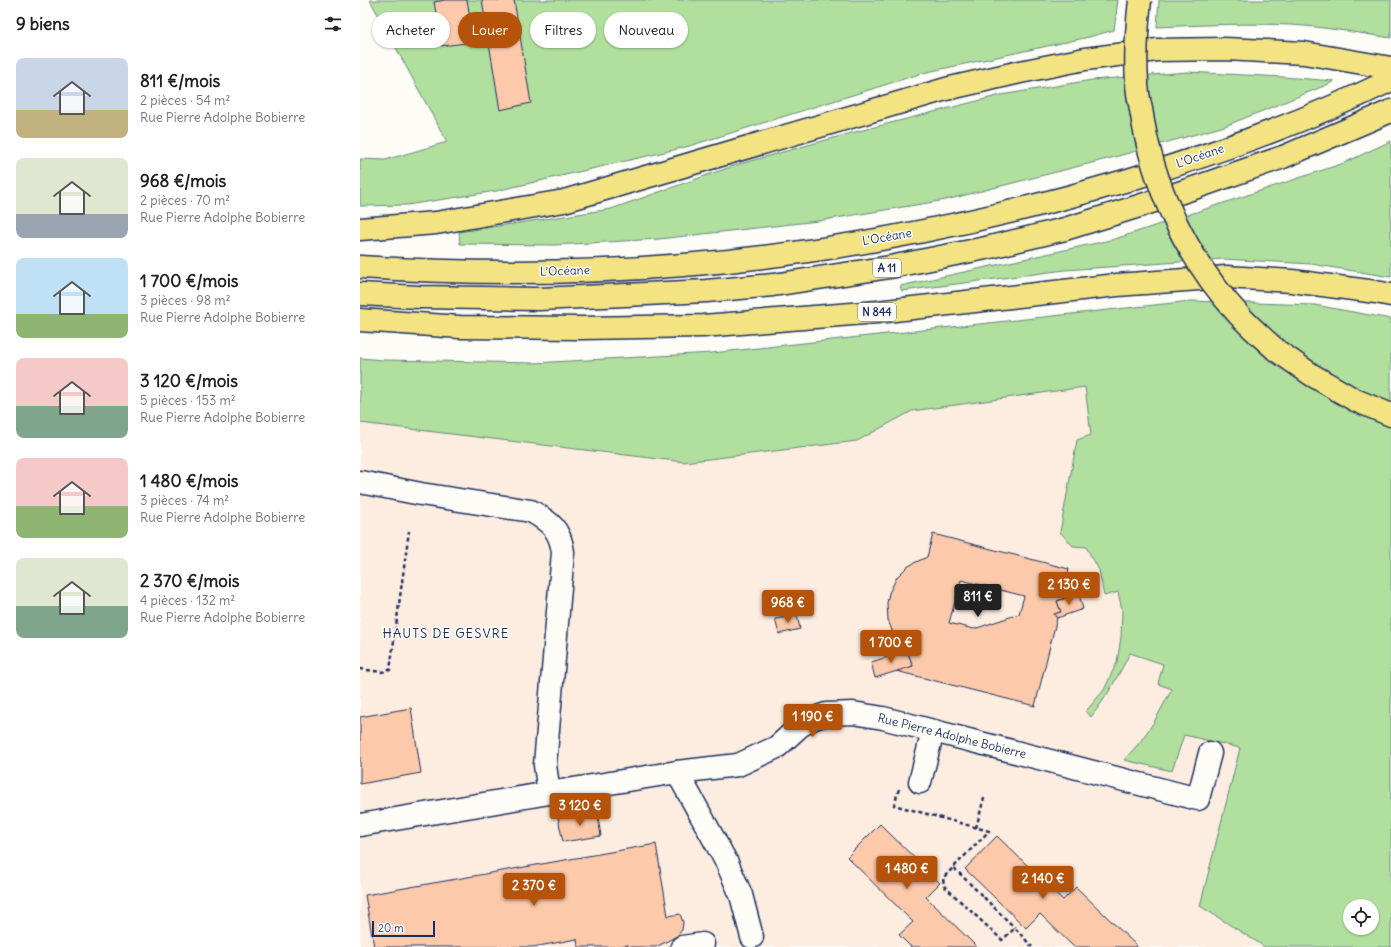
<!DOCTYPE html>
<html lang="fr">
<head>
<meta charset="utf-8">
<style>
	:root { --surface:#fff; --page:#f2f2f2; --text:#202124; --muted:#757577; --accent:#b45309 }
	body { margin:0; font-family:Delius,sans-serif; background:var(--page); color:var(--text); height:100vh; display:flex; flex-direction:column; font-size:15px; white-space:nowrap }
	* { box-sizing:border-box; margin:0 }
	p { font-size:13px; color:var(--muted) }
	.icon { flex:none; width:22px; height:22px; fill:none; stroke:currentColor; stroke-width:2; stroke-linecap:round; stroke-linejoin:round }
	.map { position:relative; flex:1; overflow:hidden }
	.side { display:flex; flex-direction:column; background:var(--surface); width:360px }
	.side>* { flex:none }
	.banner { position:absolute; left:12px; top:12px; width:380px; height:36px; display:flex; gap:8px }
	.controls { position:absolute; left:983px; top:899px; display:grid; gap:8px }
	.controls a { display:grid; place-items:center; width:36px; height:36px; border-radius:50%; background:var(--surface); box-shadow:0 1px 3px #0004; font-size:20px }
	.scale { position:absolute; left:12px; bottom:10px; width:63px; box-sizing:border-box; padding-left:4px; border:2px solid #1b2f5e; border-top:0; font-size:11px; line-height:14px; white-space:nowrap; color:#1b2f5e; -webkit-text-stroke:3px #fdfcf7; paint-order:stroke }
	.price { position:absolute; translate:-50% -34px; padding:0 9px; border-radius:4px; background:var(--accent); color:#fff; font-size:13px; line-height:26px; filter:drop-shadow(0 1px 2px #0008) }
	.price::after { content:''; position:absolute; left:50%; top:24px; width:12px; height:9px; margin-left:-6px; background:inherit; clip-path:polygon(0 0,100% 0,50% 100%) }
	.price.selected { background:#222; color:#fff }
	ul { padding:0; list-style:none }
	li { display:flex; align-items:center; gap:12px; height:100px; padding:0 16px }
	li span { display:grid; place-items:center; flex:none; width:112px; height:80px; border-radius:8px; color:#555 }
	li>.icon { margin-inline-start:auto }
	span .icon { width:48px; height:48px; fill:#fffc; stroke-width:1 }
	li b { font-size:17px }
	h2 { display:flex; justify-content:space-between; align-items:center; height:48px; padding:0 16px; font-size:17px }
	.pill { padding:0 14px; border-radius:18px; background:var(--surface); box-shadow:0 1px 3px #0004; font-size:14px; line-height:36px }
	.pill.selected { background:var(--accent); color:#fff }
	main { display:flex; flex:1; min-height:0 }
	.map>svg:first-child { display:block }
</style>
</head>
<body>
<main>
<section class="side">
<h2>9 biens<svg class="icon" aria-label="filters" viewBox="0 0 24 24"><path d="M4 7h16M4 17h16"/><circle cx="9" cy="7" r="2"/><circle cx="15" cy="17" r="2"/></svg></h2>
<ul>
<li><span style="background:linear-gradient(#c9d6e8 65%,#c2b280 0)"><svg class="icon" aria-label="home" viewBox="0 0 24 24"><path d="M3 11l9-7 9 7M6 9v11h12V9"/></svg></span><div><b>811 €/mois</b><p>2 pièces · 54 m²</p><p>Rue Pierre Adolphe Bobierre</p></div></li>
<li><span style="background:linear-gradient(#dfe7d0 70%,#9aa5b1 0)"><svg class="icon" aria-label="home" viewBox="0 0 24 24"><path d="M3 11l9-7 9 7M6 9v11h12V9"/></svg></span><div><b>968 €/mois</b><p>2 pièces · 70 m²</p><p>Rue Pierre Adolphe Bobierre</p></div></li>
<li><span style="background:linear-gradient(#bfe0f5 70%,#8fb573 0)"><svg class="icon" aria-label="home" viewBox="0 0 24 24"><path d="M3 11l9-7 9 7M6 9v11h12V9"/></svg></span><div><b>1 700 €/mois</b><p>3 pièces · 98 m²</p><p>Rue Pierre Adolphe Bobierre</p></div></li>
<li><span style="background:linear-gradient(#f6c9c9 60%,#7fa58c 0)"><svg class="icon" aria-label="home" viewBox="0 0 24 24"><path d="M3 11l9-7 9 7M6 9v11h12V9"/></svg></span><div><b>3 120 €/mois</b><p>5 pièces · 153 m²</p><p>Rue Pierre Adolphe Bobierre</p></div></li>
<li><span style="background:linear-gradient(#f6c9c9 60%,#8fb573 0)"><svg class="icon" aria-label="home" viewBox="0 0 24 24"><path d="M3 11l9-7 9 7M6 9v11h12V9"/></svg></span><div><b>1 480 €/mois</b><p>3 pièces · 74 m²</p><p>Rue Pierre Adolphe Bobierre</p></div></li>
<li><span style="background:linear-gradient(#dfe7d0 60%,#7fa58c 0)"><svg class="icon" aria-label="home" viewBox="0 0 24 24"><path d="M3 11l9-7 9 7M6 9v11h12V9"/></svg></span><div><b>2 370 €/mois</b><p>4 pièces · 132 m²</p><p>Rue Pierre Adolphe Bobierre</p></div></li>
</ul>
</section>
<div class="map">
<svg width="1031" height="947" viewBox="0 0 1031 947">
	<rect width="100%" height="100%" fill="#fdfcf7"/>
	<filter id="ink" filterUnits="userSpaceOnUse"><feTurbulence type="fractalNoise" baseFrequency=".025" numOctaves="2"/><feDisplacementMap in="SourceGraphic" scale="8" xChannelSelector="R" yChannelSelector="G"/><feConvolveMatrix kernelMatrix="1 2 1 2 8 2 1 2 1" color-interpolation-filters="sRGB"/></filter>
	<g filter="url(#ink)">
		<polygon fill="#fdede0" points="725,387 731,435 897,714 840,906 905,947 0,947 0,423 324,462 497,441 552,411"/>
		<g fill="#b0df9e" stroke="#66877e" fill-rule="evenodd">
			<polygon points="10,0 758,0 754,30 729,37 563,73 326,147 136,191 47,205 0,206 0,159 25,160 87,142"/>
			<path d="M799,0H1031V38C998,33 965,27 931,25C886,23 842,25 797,27Z"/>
			<polygon points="827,72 923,77 974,81 969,84 865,126 751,158 586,200 458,221 299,239 195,245 100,244 99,232 251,209 376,165 495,132 641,95 732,80"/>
			<polygon points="1031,141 1031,277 951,264 863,259 705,270 542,291 540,286 755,239 984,163"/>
			<path d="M831,301L955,305L1031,319V947H905L840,906L880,748L824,735L812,771L764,760L780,742L794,722L812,689L798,684L803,664L770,653C758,676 747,697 731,717L726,711L744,690L757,662L761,637L762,610L758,592L744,596L739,570L726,547L713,546L700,532L717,440L731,435L725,387L552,411L497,441L324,462L0,423V358L23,360L174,363L352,353ZM990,906H1012V928H990Z"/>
		</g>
		<g fill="#fccaab" stroke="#1b2f5e" fill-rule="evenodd">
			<polygon points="85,0 107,0 114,42 82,46 74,2"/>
			<polygon points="122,0 154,0 171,103 140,110"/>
			<path d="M573,534L709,569L703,599L697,601L701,612L694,614L697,618L675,706L536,671L553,666L547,651L542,653L543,647L533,633L528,620L527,603L529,593L537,577L547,567L554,563L567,557ZM601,580L664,596L659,614L614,629L589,623Z"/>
			<polygon points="719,594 723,609 697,618 694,614 701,612 697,601"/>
			<polygon points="437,615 440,629 419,634 415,619"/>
			<polygon points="547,651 553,666 515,678 511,662"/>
			<polygon points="51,708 61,773 0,784 0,717"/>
			<polygon points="237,811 241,836 203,842 198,818"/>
			<polygon points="520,824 580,883 566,897 617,947 551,947 539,935 553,922 487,857"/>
			<polygon points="637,836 703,900 716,887 777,946 776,947 714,947 680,914 666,928 605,869"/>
			<polygon points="296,844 308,916 320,914 323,922 322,930 317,936 296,947 268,947 268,945 252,947 218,947 217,939 173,947 14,947 5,895"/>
		</g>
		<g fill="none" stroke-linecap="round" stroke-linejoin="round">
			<g stroke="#1b2f5e" stroke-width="25">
				<g id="minor">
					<path d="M0,482L61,494L171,511C190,522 200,529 203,552L185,765L189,793"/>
					<polyline points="317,772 367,863 381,895 392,937"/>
					<polyline points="560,782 573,731"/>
					<polyline points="0,825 189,793 317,772 378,765 417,747 440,726 452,719 466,714 493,713 523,718 838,799 850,753"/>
					<polyline points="322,947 343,944"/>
				</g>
			</g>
			<g stroke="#1b2f5e" stroke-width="25">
				<g id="highway">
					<polyline points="0,229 76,223 204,201 586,89 660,72 725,59 797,50 865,49 944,53 1031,68"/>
					<path d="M0,267C108,274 217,274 324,265C474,253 623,223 768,180C857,153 947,121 1031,80"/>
					<polyline points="0,294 59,297 179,299 265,295 346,291 413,285 530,267 626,248 705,229 776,207 834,188 923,157 1031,111"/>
					<polyline points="0,320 100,327 221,328 343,326 517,312 757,285 866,277 932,281 1016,292 1031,295"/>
					<polyline points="916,350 952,375 995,400 1031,415"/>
				</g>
			</g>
			<g stroke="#1b2f5e" stroke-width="2.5" stroke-dasharray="4 3" stroke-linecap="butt">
				<polyline points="0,669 21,672 30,670 49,531"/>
				<polyline points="539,789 534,805 629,831 583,878 584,886 642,940 655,928 672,947"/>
				<polyline points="616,828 624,798"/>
				<polyline points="594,868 655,928"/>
			</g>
			<use href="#minor" stroke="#fdfcf7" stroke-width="22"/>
			<use href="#highway" stroke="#f4e382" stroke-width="22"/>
			<g stroke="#1b2f5e" stroke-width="25" stroke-linecap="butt">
				<path id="highway-bridge" d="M780,0C777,27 775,54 777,82C777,91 779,100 781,109C792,185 826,257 878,314C890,327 903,338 916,350"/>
			</g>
			<use href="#highway-bridge" stroke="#f4e382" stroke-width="22"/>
		</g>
	</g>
	<g text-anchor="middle" stroke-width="3" stroke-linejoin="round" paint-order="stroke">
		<g fill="#fdfcf7" stroke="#5f6c8c" stroke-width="1">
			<rect x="513" y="259" width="28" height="18" rx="3"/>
			<rect x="498" y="303" width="38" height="18" rx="3"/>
		</g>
		<g font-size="11" font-weight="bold" fill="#1b2f5e">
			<text x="527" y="272">A 11</text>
			<text x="517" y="316">N 844</text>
		</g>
		<g font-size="12" fill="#1b2f5e" stroke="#fdfcf7">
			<text transform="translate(840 156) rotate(-19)" y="4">L’Océane</text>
			<text transform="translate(527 237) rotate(-10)" y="4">L’Océane</text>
			<text transform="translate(205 271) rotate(-2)" y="4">L’Océane</text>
			<text transform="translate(592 736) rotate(14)" y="4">Rue Pierre Adolphe Bobierre</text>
		</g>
		<g font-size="13" letter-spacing="1" fill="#1b2f5e" stroke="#fdfcf7">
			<text x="86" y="638">HAUTS DE GESVRE</text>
		</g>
	</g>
</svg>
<div class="controls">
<a><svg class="icon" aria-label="locate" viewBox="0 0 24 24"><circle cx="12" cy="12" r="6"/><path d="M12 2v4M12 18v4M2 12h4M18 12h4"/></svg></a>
</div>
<div class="scale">20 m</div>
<b class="price" style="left:709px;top:606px">2 130 €</b>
<b class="price selected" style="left:618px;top:618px">811 €</b>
<b class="price" style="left:428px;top:624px">968 €</b>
<b class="price" style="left:531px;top:664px">1 700 €</b>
<b class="price" style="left:453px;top:738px">1 190 €</b>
<b class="price" style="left:220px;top:827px">3 120 €</b>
<b class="price" style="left:547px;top:890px">1 480 €</b>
<b class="price" style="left:683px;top:900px">2 140 €</b>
<b class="price" style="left:174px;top:907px">2 370 €</b>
<div class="banner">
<a class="pill">Acheter</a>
<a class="pill selected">Louer</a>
<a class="pill">Filtres</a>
<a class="pill">Nouveau</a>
</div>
</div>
</main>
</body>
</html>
